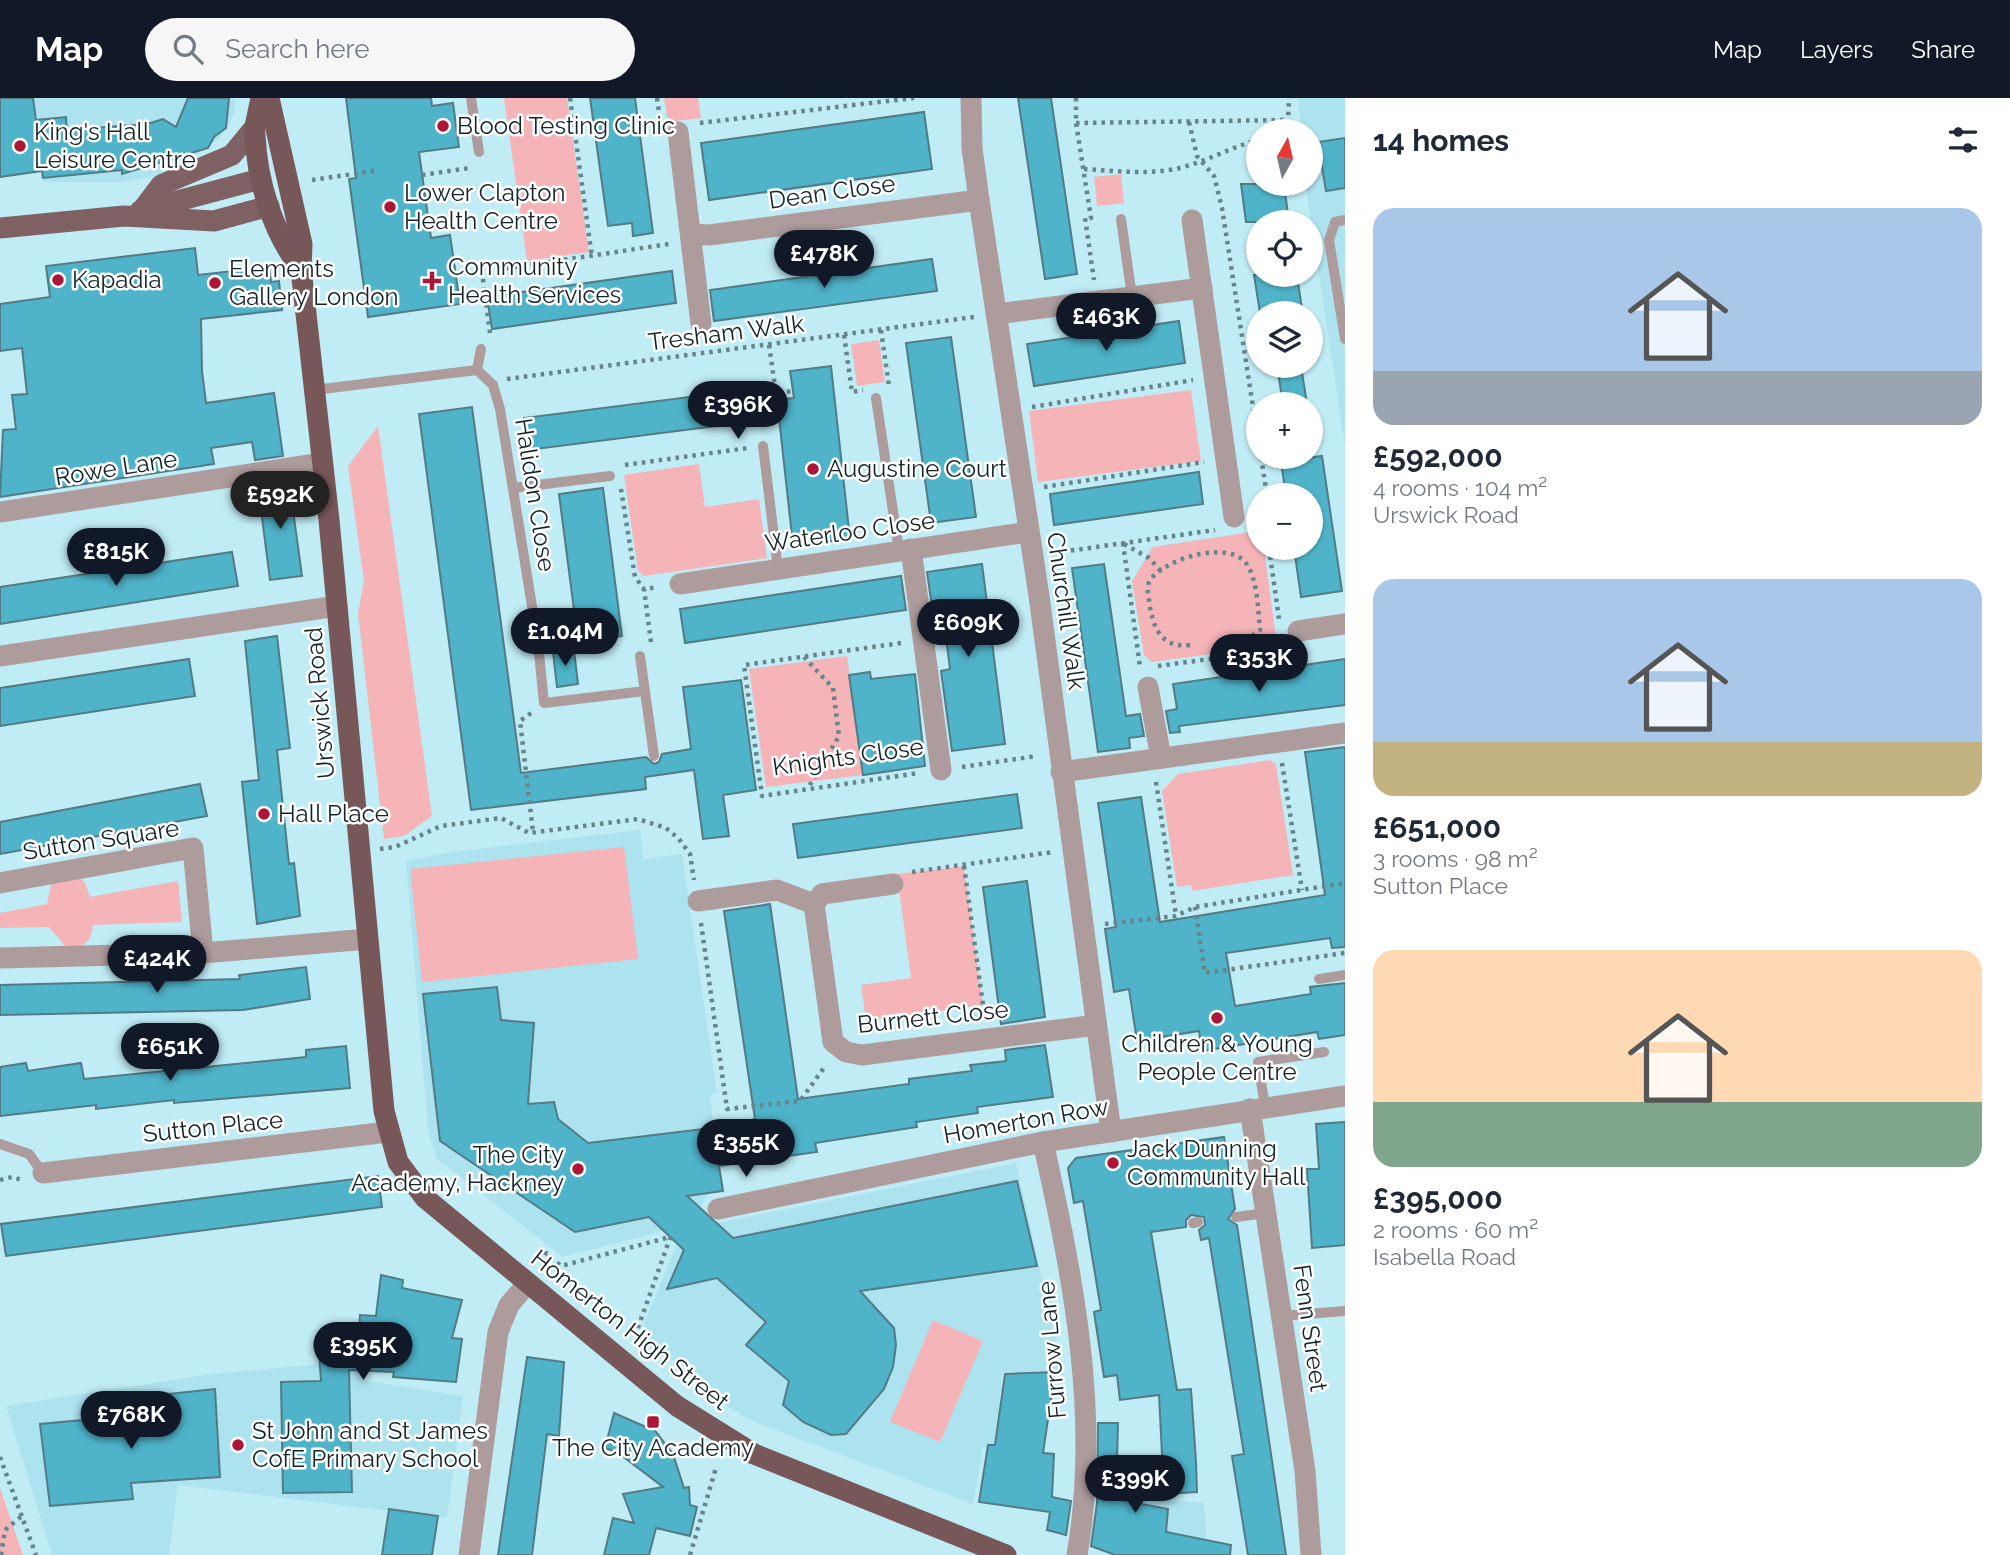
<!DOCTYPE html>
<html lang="en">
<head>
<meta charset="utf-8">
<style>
	:root { --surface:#fff; --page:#f6f6f7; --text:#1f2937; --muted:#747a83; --accent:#111827 }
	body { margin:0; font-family:Raleway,sans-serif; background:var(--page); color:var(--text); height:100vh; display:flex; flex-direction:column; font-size:26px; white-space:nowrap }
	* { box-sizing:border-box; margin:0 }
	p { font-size:23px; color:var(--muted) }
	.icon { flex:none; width:38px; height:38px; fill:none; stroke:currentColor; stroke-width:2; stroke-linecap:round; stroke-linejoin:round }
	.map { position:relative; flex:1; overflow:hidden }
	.drawer { display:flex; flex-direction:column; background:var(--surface); width:665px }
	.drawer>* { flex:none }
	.needle { width:46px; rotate:8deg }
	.tools { position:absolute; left:1246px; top:21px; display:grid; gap:14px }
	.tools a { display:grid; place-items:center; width:77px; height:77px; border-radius:50%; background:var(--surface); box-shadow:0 2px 5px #0004; font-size:35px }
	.price { position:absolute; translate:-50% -60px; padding:0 16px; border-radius:24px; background:var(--accent); color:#fff; font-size:23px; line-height:46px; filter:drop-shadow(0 2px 4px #0008) }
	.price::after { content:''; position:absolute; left:50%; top:42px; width:21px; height:16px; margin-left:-10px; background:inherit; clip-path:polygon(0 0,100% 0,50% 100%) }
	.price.current { background:#222; color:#fff }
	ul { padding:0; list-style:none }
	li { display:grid; align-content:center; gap:14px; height:371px; padding:0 28px }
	li span { display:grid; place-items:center; height:217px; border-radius:21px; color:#555 }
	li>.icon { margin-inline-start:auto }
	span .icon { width:126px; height:126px; fill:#fffc; stroke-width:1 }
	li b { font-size:30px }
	h2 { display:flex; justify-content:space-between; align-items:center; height:84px; padding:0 28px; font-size:30px }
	header { display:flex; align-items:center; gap:42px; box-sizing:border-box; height:98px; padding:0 35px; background:var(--accent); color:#fff }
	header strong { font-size:33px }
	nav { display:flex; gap:38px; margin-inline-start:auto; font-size:24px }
	.search { width:490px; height:63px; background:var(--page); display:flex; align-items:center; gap:18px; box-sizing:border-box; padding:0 24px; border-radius:38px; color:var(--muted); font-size:26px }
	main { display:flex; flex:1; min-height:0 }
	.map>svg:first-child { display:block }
</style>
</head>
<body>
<header>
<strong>Map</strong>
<div class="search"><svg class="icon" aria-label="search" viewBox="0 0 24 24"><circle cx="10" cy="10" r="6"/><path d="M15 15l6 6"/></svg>Search here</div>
<nav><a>Map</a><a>Layers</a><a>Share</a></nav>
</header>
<main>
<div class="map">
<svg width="1345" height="1457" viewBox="0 0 1345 1457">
	<rect width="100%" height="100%" fill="#c0ecf6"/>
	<g fill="#ade2ef">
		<polygon points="33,0 235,0 234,16 220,40 183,66 151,79 119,84 43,84"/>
		<polygon points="1298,0 1345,0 1345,348 1307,97 1306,86 1311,86 1311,33 1301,33"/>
		<polygon points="640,732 643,761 682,756 717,996 710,997 717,1056 703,1058 709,1095 700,1110 717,1125 1016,1065 1064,1277 1002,1274 996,1349 983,1350 973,1406 754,1324 722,1305 670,1260 641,1233 677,1146 664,1133 563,1159 436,1060 428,1032 406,763 452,754"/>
		<polygon points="320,1266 362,1272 367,1283 463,1298 447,1420 178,1387 169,1457 52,1457 6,1308 204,1277"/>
		<polygon points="1105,1397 1204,1405 1208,1457 1122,1457"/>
	</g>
	<g fill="#f5b5b8">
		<polygon points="504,0 567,0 589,154 527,163"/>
		<polygon points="664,0 698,0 701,20 668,24"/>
		<polygon points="1121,76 1124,105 1097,108 1094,79"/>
		<polygon points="879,242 885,284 857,288 851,246"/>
		<polygon points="1191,292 1201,363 1038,384 1029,313"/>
		<polygon points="378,328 432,718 404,738 384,741 358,515 364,483 348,368"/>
		<polygon points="699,366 705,409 759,401 767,460 644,478 638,473 624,377"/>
		<polygon points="1257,433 1258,450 1264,450 1277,547 1152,564 1144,557 1132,483 1153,449"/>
		<polygon points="847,558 863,677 766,689 749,571"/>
		<polygon points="1270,662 1276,666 1293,777 1192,793 1191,787 1177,789 1162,693 1178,676"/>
		<polygon points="624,749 638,861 422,884 410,771"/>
		<polygon points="964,768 983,907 866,923 861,887 911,880 897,776"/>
		<path d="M76,779L84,783L90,799L178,783L182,824L93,827C91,846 83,849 66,849L49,829L0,830V815L47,806L51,787L57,780Z"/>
		<polygon points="933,1222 983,1243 940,1344 890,1324"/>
		<polygon points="0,1390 23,1457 0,1457"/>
	</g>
	<g fill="#4fb4ca" stroke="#537b84" stroke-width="2">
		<polygon points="0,0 33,0 36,22 66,19 67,32 147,26 163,21 176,29 188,0 229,0 226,30 214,39 208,50 122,76 122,72 43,80 42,73 0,79"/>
		<polygon points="346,0 431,0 432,8 453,5 459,49 419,54 431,140 450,137 460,206 368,219 349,81 356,80"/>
		<polygon points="590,0 635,0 653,135 633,138 632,125 608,128"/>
		<polygon points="1018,0 1051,0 1077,176 1045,181"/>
		<polygon points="924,14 932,71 709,102 701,45"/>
		<polygon points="1345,40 1345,90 1326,93 1318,44"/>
		<polygon points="1241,86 1284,86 1289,124 1246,124"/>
		<polygon points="195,150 198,177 269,169 271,184 279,183 282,212 201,221 202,273 206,305 274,295 283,358 255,362 252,344 211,350 214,366 0,399 3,332 16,331 12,297 27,296 22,250 0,253 0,206 50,199 46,168"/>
		<polygon points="932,161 937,193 714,223 710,192"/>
		<polygon points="672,173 676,205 492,231 487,199"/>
		<polygon points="1254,177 1297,177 1302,211 1260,215"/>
		<polygon points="1179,223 1185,265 1034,288 1027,246"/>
		<polygon points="951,239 976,419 931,425 906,245"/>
		<polygon points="831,268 850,441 793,447 779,320 528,352 524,320 744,292 746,304 794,300 790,273"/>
		<polygon points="1277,268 1301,268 1307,306 1283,306"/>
		<polygon points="472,309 521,675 646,659 654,666 659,664 662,656 691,651 683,589 741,582 756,692 723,697 729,738 703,741 694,672 645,679 646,691 471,712 419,316"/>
		<polygon points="1322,358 1342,493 1301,499 1294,450 1311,450 1311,397 1286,397 1281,364"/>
		<polygon points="1199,374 1203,406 1054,427 1050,396"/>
		<polygon points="289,383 302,478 270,482 258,388"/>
		<polygon points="603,390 622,538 578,543 559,396"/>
		<polygon points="232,454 238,488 0,526 0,489"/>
		<polygon points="982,466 1005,646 952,653 941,573 950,571 942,507 932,509 927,474"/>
		<polygon points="1104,466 1126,618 1140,616 1144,638 1129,640 1130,650 1098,654 1072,470"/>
		<polygon points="901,478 906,512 685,545 680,511"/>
		<polygon points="277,538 290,650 277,652 289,766 294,765 300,818 257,826 242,684 259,682 245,543"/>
		<polygon points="574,552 578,586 557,589 553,554"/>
		<polygon points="189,561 195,598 0,628 0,590"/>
		<polygon points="1345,561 1345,607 1179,628 1180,634 1170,635 1166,613 1177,611 1173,586"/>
		<polygon points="870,574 871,581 915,576 925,668 863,677 849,577"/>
		<polygon points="1345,649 1345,849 1332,850 1330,840 1226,855 1235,908 1311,896 1310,889 1345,885 1345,937 1319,941 1317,934 1202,953 1199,933 1137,943 1129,891 1114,894 1105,831 1116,829 1098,705 1141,699 1160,824 1325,797 1305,654"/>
		<polygon points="200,686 207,718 0,756 0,724"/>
		<polygon points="1017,696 1022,730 798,760 793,726"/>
		<polygon points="1027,783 1045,919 1001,926 983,789"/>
		<polygon points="770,806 798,1001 909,986 909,981 972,973 970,967 1006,963 1005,952 1045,947 1053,999 977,1009 978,1015 916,1024 917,1029 815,1045 817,1054 719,1068 723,1093 687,1098 733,1140 1017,1083 1037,1168 860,1193 894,1230 896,1247 893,1269 884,1291 846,1336 831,1337 803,1324 783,1307 789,1283 746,1247 766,1224 717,1180 667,1191 684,1152 649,1119 575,1134 440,1043 423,896 497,889 501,922 534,925 528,1006 554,1004 558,1021 588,1045 720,1029 755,1021 724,813"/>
		<polygon points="306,869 310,901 243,912 0,917 0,887 240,881 239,877"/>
		<polygon points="346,948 350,990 174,1005 174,1002 96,1011 96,1007 0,1018 0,969 26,965 28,973 81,965 84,981 306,959 306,952"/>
		<polygon points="1345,1024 1345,1147 1312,1150 1307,1071 1319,1071 1316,1026"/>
		<polygon points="1224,1039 1235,1111 1228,1121 1237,1127 1286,1457 1248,1457 1232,1358 1244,1356 1209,1140 1201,1142 1199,1132 1205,1127 1204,1119 1191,1117 1186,1122 1186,1129 1151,1134 1177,1292 1191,1291 1196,1364 1197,1394 1164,1396 1159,1297 1120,1302 1117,1277 1104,1279 1094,1214 1101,1212 1083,1103 1074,1105 1068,1070 1076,1060"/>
		<polygon points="378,1078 382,1109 6,1158 1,1126"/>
		<polygon points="381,1177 403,1182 402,1190 462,1202 452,1240 462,1241 456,1284 393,1279 394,1274 349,1272 352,1394 283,1395 281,1284 321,1283 319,1255 328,1254 327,1241 355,1241 355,1236 359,1236 360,1217 376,1218"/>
		<polygon points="527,1259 564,1264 559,1338 547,1336 532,1457 498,1457"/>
		<polygon points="1055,1274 1043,1355 1054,1356 1052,1399 1071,1403 1066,1437 1047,1432 1050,1414 979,1404 988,1347 995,1347 1005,1276"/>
		<polygon points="215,1291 220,1379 131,1385 133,1401 50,1408 40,1326 171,1314 169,1296"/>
		<polygon points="614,1315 646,1329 649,1325 673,1356 684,1390 689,1389 690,1407 697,1409 690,1438 656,1430 649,1457 604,1457 613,1420 634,1425 623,1396 663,1389 617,1354 605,1350"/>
		<polygon points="1098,1325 1118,1325 1116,1401 1168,1411 1166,1434 1231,1447 1230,1457 1115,1457 1091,1448 1097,1405"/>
		<polygon points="389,1411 438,1418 432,1457 382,1457"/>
	</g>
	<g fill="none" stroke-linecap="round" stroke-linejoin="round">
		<g stroke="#66858b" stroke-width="4.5" stroke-dasharray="3.5 5" stroke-linecap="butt">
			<polyline points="570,0 592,159"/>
			<polyline points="657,0 660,21"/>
			<polyline points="1076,0 1076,25 1091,120 1085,120 1094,182"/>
			<polyline points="1189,24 1197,58 1214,78 1222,110 1258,341"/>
			<polyline points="700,25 914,0"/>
			<polyline points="1076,25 1288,22"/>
			<polyline points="1283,33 1288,22 1289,0"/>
			<path d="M1084,71C1119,73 1153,78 1187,68C1211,61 1232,49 1258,42"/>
			<polyline points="422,77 470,70"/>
			<polyline points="312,82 374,73"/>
			<polyline points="881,232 889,288"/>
			<polyline points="490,235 482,174 669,146"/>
			<polyline points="844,237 852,294 863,292"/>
			<polyline points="769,247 776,295 793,293"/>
			<polyline points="507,281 974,219"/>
			<polyline points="1032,309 1193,282"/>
			<polyline points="1261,359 1267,397"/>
			<polyline points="625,367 748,350"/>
			<polyline points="1044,389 1204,364"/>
			<polyline points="621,391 635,479 644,491"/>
			<polyline points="1123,445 1140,569"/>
			<polyline points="1124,446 1149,460 1161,473"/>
			<polyline points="1269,450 1279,521"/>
			<polyline points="1054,455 1215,432"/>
			<polyline points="651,544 644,491 658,489"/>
			<polyline points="901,545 744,567 762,698 919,675"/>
			<path d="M1190,547C1160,551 1152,527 1149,502C1148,495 1146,487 1151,481C1167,460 1232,440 1248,468C1258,486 1258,512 1260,532L1253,537"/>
			<polyline points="804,559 833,590 839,638 808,690"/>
			<polyline points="1158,568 1283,551"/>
			<polyline points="531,615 520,623 533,734"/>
			<polyline points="1282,665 1302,792"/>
			<polyline points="962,669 1037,658"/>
			<polyline points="1156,684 1176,818"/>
			<polyline points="380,751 395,749 441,728 501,720 529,735 638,721 666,730 679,741 690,756 694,782"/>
			<polyline points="964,768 983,907 976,918"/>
			<polyline points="912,774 1053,754"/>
			<polyline points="1195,809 1205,875 1345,855"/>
			<polyline points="701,825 727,1011 800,1003 826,967"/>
			<polyline points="1105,826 1176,818 1195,809 1345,785"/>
			<polyline points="0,1082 12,1079 22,1082"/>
			<polyline points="540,1164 546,1155 561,1168 670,1139"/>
			<polyline points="635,1238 670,1140"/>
			<polyline points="0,1359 36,1457"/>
			<polyline points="1,1457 5,1432 23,1417"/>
			<polyline points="690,1457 716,1370"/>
		</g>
		<g stroke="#ae9c9d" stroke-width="10">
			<polyline points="471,0 479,54"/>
			<polyline points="1121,121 1132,199"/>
			<polyline points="1345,122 1335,124 1329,142 1345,241"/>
			<polyline points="477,272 481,251"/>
			<polyline points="314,292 477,272 493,287 500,311 538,545 544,605 645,593"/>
			<polyline points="876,300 899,453"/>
			<polyline points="763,348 778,471"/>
			<polyline points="513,390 610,378"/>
			<polyline points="640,558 654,658"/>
			<polyline points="1319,881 1345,877"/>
			<polyline points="1265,1009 1258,964 1324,954"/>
			<polyline points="0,1046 29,1056 43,1075"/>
			<polyline points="1236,1119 1266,1115"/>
			<polyline points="1193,1125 1198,1124"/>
			<polyline points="1282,1218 1345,1213"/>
		</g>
		<g stroke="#ae9c9d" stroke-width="21">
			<polyline points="971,0 972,50 979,102 1039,498 1111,1034"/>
			<polyline points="678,34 701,226"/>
			<polyline points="1192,122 1234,419"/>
			<polyline points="691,136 709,137 979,102"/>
			<polyline points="996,216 1202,190"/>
			<polyline points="0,414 322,365"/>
			<polyline points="911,451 941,672"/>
			<polyline points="680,486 1028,434"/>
			<polyline points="1298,533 1345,526"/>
			<polyline points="0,558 337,508"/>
			<polyline points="1148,589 1161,660"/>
			<polyline points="1061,674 1345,635"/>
			<polyline points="0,785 193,750 203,855"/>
			<polyline points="893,786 822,796 814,806 833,944 846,954 862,957 1096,927"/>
			<polyline points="698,803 777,792 814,806"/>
			<polyline points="0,860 203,855 368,841"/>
			<polyline points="1250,1011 1305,1373 1311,1457"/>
			<path d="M1043,1044C1073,1179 1101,1318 1077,1457"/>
			<polyline points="43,1075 388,1034"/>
			<polyline points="718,1111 1043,1044 1345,998"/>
			<polyline points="469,1457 498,1234 509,1207 527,1186"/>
		</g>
		<g stroke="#806163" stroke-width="21">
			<polyline points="142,112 161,87 232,57 255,29"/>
			<polyline points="140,113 260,81"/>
			<polyline points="0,130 124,118 214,123 269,108"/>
		</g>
		<g stroke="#785758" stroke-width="21">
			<polyline points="269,0 302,146 301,171 329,422 384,1013 398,1064 425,1100 677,1308 754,1356 1006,1457"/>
			<polyline points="255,29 261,0"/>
			<path d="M255,36C257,83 272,133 301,171"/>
		</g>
	</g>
	<g fill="#ac1739" stroke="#fff" stroke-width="2.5">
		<circle cx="443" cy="28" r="7"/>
		<circle cx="20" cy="48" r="7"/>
		<circle cx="390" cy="109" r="7"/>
		<circle cx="58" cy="182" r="7"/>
		<path d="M428.5 172.5h7v7h7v7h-7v7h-7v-7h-7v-7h7z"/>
		<circle cx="215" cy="185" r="7"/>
		<circle cx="813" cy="371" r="7"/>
		<circle cx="264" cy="716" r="7"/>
		<circle cx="1217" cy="920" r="7"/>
		<circle cx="1113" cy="1065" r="7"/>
		<circle cx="578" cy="1071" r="7"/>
		<rect x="646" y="1317" width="14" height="14" rx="3.5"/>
		<circle cx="238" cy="1347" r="7"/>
	</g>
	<g text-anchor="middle" stroke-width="5" stroke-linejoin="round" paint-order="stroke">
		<g font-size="24" fill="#132428" stroke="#fff" text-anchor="start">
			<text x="457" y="36">Blood Testing Clinic</text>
			<text x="34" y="42">King's Hall<tspan x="34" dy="28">Leisure Centre</tspan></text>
			<text x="404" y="103">Lower Clapton<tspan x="404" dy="28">Health Centre</tspan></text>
			<text x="448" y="177">Community<tspan x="448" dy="28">Health Services</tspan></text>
			<text x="229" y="179">Elements<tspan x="229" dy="28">Gallery London</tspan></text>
			<text x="72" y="190">Kapadia</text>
			<text x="827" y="379">Augustine Court</text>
			<text x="278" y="724">Hall Place</text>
			<text x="1217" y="954" text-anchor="middle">Children &amp; Young<tspan x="1217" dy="28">People Centre</tspan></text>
			<text x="1127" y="1059">Jack Dunning<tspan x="1127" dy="28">Community Hall</tspan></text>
			<text x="564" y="1065" text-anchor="end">The City<tspan x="564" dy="28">Academy, Hackney</tspan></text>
			<text x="252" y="1341">St John and St James<tspan x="252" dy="28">CofE Primary School</tspan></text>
			<text x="653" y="1358" text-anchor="middle">The City Academy</text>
		</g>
		<g font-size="24" fill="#132428" stroke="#fff">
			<text transform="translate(832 94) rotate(-8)" y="8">Dean Close</text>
			<text transform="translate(726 235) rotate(-7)" y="8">Tresham Walk</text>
			<text transform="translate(116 370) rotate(-9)" y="8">Rowe Lane</text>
			<text transform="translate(535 397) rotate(81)" y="8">Halidon Close</text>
			<text transform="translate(850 434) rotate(-8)" y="8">Waterloo Close</text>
			<text transform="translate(1066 513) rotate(82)" y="8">Churchill Walk</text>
			<text transform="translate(320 605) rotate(-95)" y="8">Urswick Road</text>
			<text transform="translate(848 659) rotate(-8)" y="8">Knights Close</text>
			<text transform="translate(101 742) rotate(-9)" y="8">Sutton Square</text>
			<text transform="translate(933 919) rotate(-6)" y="8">Burnett Close</text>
			<text transform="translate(1026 1023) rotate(-10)" y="8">Homerton Row</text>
			<text transform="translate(213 1029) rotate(-6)" y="8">Sutton Place</text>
			<text transform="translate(1310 1230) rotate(82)" y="8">Fenn Street</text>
			<text transform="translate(630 1232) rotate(38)" y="8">Homerton High Street</text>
			<text transform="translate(1052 1252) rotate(-95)" y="8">Furrow Lane</text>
		</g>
	</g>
</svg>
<div class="tools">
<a><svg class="needle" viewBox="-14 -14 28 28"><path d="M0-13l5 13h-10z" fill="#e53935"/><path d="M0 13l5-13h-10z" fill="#747a83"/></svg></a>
<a><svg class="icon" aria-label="locate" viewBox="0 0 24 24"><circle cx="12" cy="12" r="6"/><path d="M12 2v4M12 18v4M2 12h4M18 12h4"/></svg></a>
<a><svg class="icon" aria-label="layers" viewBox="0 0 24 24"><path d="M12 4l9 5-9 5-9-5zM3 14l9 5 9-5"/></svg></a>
<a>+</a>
<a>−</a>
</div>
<b class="price" style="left:824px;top:192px">£478K</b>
<b class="price" style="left:1106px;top:255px">£463K</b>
<b class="price" style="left:738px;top:343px">£396K</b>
<b class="price current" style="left:280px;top:433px">£592K</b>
<b class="price" style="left:116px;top:490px">£815K</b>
<b class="price" style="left:968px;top:561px">£609K</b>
<b class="price" style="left:565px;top:570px">£1.04M</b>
<b class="price" style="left:1259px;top:596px">£353K</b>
<b class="price" style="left:157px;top:897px">£424K</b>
<b class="price" style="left:170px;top:985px">£651K</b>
<b class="price" style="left:746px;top:1081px">£355K</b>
<b class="price" style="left:363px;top:1284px">£395K</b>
<b class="price" style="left:131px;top:1353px">£768K</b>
<b class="price" style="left:1135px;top:1417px">£399K</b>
</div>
<section class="drawer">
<h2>14 homes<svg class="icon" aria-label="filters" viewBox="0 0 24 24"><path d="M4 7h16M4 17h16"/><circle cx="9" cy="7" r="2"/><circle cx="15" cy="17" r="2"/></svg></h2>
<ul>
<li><span style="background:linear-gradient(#a9c7e8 75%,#9aa5b1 0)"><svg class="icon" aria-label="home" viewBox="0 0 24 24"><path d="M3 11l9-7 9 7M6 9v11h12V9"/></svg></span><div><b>£592,000</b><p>4 rooms · 104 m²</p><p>Urswick Road</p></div></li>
<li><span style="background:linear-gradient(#a9c7e8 75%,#c2b280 0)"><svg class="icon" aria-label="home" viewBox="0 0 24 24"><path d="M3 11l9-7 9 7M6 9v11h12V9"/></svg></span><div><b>£651,000</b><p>3 rooms · 98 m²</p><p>Sutton Place</p></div></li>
<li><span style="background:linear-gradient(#ffd9b3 70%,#7fa58c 0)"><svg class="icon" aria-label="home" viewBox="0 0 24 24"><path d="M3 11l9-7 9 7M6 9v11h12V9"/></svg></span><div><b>£395,000</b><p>2 rooms · 60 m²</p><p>Isabella Road</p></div></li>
</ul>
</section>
</main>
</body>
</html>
